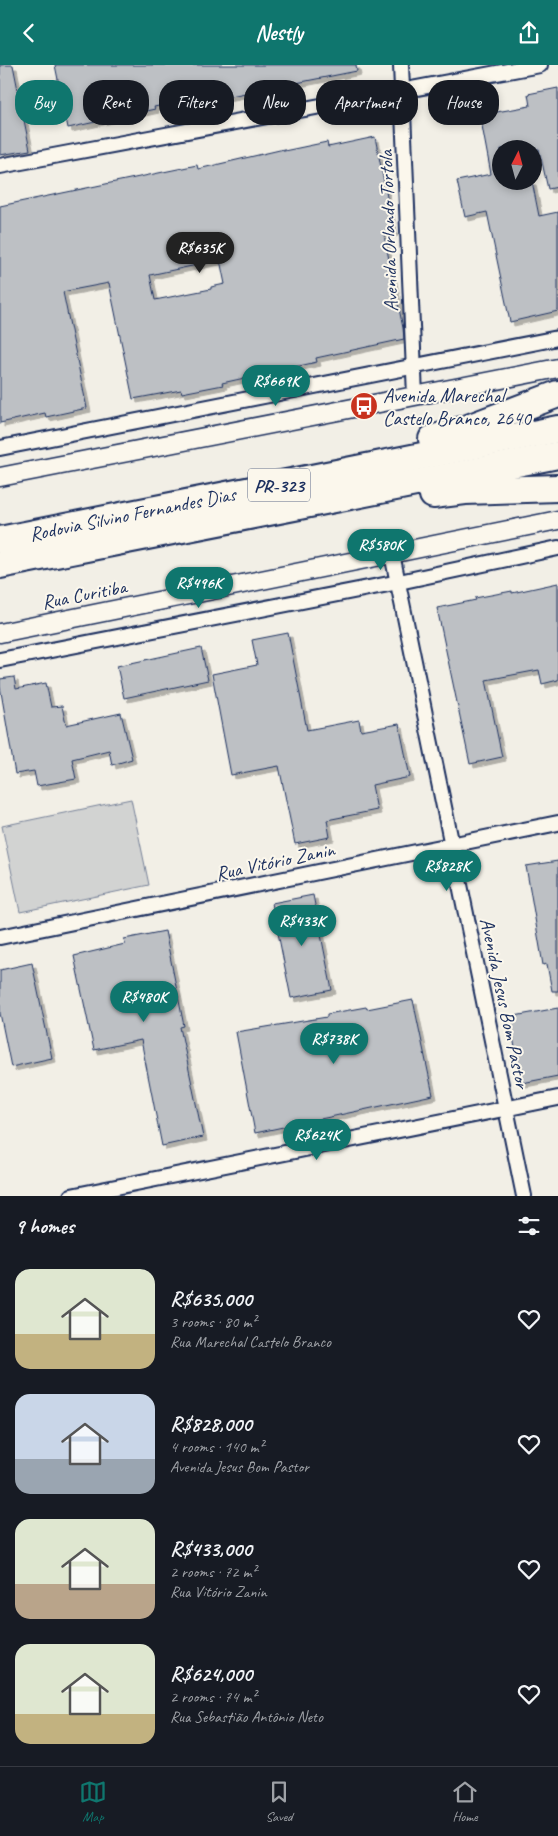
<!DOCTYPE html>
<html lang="en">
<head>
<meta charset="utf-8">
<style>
	:root { --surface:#171b24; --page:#242831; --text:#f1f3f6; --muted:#9ea1a6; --line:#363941; --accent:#0f766e }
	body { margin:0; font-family:Caveat,sans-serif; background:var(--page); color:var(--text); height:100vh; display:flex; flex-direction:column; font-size:19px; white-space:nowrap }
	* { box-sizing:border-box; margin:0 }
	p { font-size:16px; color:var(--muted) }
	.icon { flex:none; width:28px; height:28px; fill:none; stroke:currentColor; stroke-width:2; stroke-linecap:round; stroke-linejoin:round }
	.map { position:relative; height:1131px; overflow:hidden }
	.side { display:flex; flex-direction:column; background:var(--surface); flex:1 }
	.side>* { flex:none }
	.hud { position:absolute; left:15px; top:15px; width:529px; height:45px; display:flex; gap:10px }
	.needle { width:32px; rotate:6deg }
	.tools { position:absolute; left:492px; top:75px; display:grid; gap:10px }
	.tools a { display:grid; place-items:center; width:50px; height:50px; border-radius:50%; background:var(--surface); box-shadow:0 2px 8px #0003; font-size:25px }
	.price { position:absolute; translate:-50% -42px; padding:0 11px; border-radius:18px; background:var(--accent); color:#fff; font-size:16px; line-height:32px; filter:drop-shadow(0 1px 2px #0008) }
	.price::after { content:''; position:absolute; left:50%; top:30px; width:15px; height:11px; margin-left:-8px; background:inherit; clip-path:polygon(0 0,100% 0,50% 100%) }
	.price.active { background:#222; color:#fff }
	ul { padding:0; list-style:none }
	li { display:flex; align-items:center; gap:15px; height:125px; padding:0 15px }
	li span { display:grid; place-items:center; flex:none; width:140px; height:100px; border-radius:15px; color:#555 }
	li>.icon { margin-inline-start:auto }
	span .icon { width:60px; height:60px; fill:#fffc; stroke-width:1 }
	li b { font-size:21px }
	h2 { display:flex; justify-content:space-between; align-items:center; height:60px; padding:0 15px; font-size:21px }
	.chip { padding:0 18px; border-radius:20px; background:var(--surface); box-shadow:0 2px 8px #0003; font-size:18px; line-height:45px }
	.chip.active { background:var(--accent); color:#fff }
	header { display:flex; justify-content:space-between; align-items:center; height:65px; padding:0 15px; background:var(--accent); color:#fff; font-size:22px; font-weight:600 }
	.menu { display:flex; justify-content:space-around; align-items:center; height:70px; border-top:1px solid var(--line); background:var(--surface); font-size:14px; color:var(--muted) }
	.menu a { display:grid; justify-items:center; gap:2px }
	.menu .active { color:var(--accent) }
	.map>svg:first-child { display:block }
</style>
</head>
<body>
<header><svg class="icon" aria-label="back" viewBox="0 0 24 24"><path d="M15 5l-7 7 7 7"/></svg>Nestly<svg class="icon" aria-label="share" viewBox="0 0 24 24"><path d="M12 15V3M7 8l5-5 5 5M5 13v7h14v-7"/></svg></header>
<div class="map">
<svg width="558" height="1131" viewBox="0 0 558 1131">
	<defs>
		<filter id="shadow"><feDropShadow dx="4" dy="4" stdDeviation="0" flood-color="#0004"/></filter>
	</defs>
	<rect width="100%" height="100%" fill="#f2efe6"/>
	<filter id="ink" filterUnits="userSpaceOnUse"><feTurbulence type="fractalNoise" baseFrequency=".02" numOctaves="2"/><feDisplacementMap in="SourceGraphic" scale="10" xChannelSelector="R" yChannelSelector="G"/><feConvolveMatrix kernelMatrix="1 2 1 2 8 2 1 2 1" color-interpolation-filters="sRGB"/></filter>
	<g filter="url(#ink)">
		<polygon fill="#d2d3d2" stroke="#768198" points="131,734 149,820 20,847 2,761"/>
		<g fill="#bdc0c4" stroke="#1b2f5e" fill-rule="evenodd" filter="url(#shadow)">
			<polygon points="0,0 13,0 30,85 0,90"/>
			<polygon points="55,0 356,0 357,6 205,36 204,32 154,42 155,44 68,63"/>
			<polygon points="558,23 558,122 548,124 539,84 501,84 501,116 532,116 539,151 558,147 558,246 510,257 487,147 465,152 457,116 491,109 480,50 530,41 528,29"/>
			<path d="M375,72L394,167L384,170L403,263L404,274L316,293L317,297L222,318L223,320L182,328L181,325L133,334L109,218L67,226L63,227L87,343L46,352L45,348L0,358V141L197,100L198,104L284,84V86L327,77L328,82ZM220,195L225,219L211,222V224L155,235L150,210Z"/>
			<polygon points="558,518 558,615 542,619 539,605 486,615 502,692 470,699 437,543 476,535 475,533 512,526 512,528"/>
			<polygon points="288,568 307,665 359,655 361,666 399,659 410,712 372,720 377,745 327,755 330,772 295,779 279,701 231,710 212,609 257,600 252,575"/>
			<polygon points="201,583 208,615 124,633 117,601"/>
			<polygon points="14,612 16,624 46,618 51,642 62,641 66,660 121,648 132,694 112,700 109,685 72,694 76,714 37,721 34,706 15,709 0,621 0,614"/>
			<polygon points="558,796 558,926 552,926 547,899 543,900 526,801"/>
			<polygon points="313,830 332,925 291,933 272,838"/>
			<polygon points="165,866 184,961 180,962 203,1072 162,1081 141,975 94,985 74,891 125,879 124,874"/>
			<polygon points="32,898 52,993 11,1002 0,948 0,905"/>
			<polygon points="413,935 433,1030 255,1068 236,967 327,952 327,949 366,942 367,944"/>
			<polygon points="558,943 558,1011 522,1018 509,952"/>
		</g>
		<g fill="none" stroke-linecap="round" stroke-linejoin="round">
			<g stroke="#1b2f5e" stroke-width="18">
				<g id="minor">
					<polyline points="401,0 415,331"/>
					<polyline points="0,101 540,0"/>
					<polyline points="0,383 558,273"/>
					<polyline points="392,489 524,1131"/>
					<polyline points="0,595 399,517 558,483"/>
					<polyline points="0,872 558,758"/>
					<polyline points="71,1131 558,1033"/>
				</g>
			</g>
			<g stroke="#1b2f5e" stroke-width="21">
				<g id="tertiary">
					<polyline points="0,412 558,303"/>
					<polyline points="0,568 558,455"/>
				</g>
			</g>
			<g stroke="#1b2f5e" stroke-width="30">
				<g id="motorway">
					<polyline points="432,374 468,363 558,329"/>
					<polyline points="433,430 465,426 558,423"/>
					<path id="s1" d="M0,475L558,364"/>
					<polyline points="0,500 558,390"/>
				</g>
			</g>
			<use href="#minor" stroke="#fbf7ec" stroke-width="14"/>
			<use href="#tertiary" stroke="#fbf7ec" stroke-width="18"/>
			<use href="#motorway" stroke="#fbf7ec" stroke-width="26"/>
		</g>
	</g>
	<defs>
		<g id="bus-disc" transform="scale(1.4375)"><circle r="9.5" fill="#c8321e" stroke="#fbf7ec"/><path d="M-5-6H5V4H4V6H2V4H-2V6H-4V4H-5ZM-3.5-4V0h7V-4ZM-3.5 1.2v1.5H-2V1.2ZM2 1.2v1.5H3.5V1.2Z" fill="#fff"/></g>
	</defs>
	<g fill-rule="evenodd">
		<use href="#bus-disc" x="364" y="341"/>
	</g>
	<g text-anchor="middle" stroke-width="4" stroke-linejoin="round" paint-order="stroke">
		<rect fill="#fbf7ec" stroke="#5e6b89" stroke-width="1" x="248" y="403.5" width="62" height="33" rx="4"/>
		<g font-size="19" font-weight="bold" fill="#1b2f5e">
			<text x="279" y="427">PR-323</text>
		</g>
		<g font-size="20" fill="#1b2f5e" stroke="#fbf7ec">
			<text transform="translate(388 166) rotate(-92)" y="7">Avenida Orlando Tortola</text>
			<text dy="7" stroke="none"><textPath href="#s1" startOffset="135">Rodovia Silvino Fernandes Dias</textPath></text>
			<text transform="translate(84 529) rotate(-11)" y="7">Rua Curitiba</text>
			<text transform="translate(275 796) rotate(-12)" y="7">Rua Vitório Zanin</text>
			<text transform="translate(505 938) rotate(78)" y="7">Avenida Jesus Bom Pastor</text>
		</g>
		<g font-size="20" fill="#1b2f5e" stroke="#fbf7ec" text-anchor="start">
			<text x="383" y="337">Avenida Marechal<tspan x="383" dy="23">Castelo Branco, 2640</tspan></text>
		</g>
	</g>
</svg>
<div class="tools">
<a><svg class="needle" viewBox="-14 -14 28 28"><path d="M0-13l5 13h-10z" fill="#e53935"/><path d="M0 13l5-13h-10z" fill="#9ea1a6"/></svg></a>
</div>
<b class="price active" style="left:200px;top:209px">R$635K</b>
<b class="price" style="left:276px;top:342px">R$669K</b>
<b class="price" style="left:381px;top:506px">R$580K</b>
<b class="price" style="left:199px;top:544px">R$496K</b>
<b class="price" style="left:447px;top:827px">R$828K</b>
<b class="price" style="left:302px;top:882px">R$433K</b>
<b class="price" style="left:144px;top:958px">R$480K</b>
<b class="price" style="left:334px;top:1000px">R$738K</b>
<b class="price" style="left:317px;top:1096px">R$624K</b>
<div class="hud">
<a class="chip active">Buy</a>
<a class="chip">Rent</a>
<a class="chip">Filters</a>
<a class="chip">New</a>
<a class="chip">Apartment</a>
<a class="chip">House</a>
</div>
</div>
<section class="side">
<h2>9 homes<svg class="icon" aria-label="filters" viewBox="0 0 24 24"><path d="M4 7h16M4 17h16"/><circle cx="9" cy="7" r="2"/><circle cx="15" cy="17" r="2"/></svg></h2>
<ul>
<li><span style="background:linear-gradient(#dfe7d0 65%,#c2b280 0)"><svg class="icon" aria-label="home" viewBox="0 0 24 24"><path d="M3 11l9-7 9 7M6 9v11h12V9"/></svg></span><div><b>R$635,000</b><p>3 rooms · 80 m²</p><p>Rua Marechal Castelo Branco</p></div><svg class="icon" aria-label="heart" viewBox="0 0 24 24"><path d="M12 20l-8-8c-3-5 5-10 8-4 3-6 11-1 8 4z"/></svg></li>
<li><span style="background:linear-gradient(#c9d6e8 65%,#9aa5b1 0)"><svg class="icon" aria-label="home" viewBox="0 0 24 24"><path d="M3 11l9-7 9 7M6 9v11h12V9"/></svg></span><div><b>R$828,000</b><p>4 rooms · 140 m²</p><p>Avenida Jesus Bom Pastor</p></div><svg class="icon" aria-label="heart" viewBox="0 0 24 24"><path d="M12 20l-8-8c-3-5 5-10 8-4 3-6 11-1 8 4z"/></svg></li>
<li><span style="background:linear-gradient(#dfe7d0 65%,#b9a48a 0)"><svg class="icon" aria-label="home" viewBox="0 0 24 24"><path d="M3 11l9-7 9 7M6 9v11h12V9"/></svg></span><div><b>R$433,000</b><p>2 rooms · 72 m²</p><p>Rua Vitório Zanin</p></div><svg class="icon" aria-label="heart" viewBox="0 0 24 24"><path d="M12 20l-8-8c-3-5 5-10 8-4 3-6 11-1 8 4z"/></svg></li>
<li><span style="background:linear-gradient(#dfe7d0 70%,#c2b280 0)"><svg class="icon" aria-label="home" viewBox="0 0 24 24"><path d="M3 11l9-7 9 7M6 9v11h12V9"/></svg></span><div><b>R$624,000</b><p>2 rooms · 74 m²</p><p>Rua Sebastião Antônio Neto</p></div><svg class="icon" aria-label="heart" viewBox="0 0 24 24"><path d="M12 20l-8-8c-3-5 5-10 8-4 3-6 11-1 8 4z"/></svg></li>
</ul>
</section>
<nav class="menu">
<a class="active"><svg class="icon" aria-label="map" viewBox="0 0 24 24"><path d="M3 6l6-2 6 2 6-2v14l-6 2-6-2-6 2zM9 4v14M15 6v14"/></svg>Map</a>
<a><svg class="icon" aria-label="saved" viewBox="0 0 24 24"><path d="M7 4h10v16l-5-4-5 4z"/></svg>Saved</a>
<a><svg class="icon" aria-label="home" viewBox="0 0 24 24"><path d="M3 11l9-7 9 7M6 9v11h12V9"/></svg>Home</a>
</nav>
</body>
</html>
